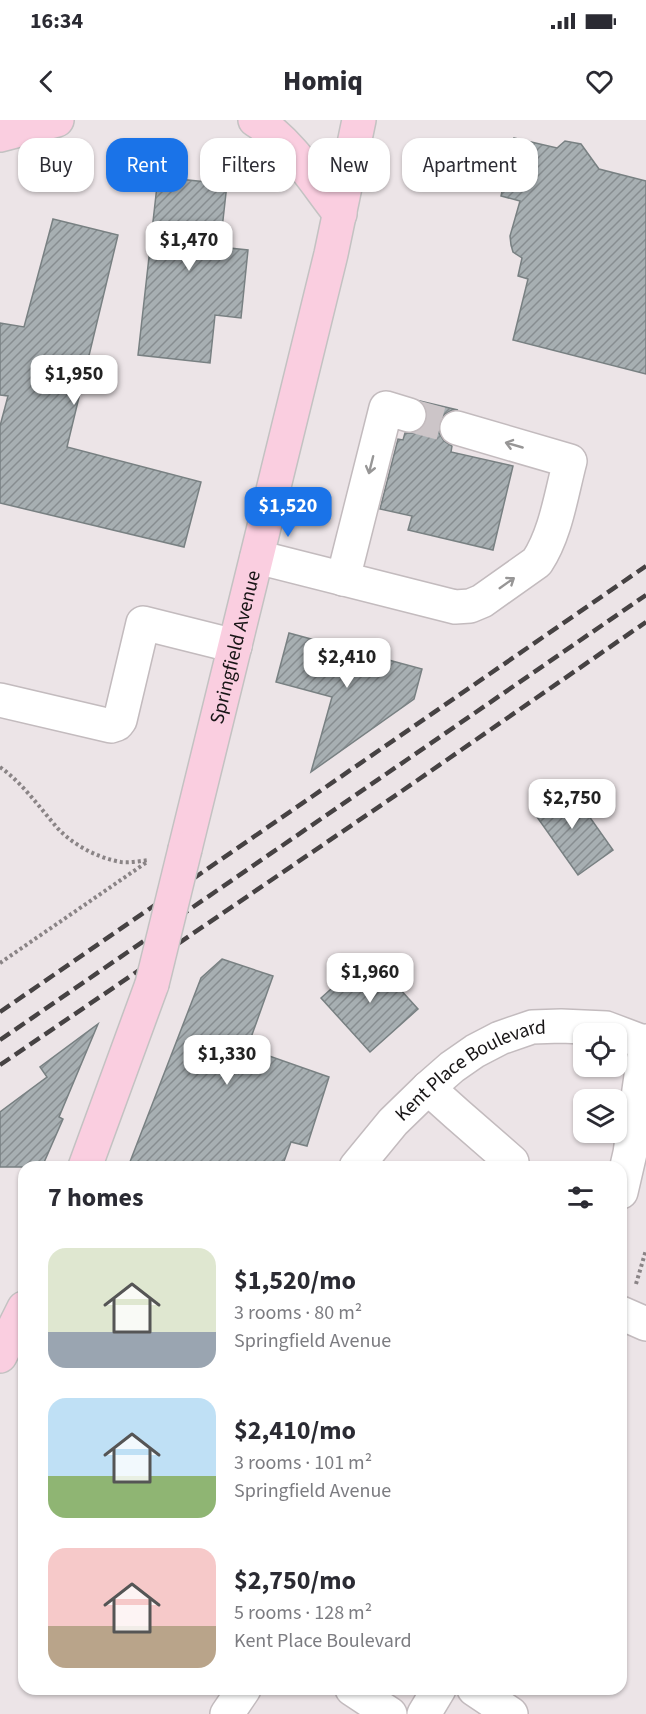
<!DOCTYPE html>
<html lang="en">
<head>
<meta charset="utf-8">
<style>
	:root { --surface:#fff; --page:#f7f7f7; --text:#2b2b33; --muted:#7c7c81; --accent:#1a73e8 }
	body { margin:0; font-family:"Source Sans 3",sans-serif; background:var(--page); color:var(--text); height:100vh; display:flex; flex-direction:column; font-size:22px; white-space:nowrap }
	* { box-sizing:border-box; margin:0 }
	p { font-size:20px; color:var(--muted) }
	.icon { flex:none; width:33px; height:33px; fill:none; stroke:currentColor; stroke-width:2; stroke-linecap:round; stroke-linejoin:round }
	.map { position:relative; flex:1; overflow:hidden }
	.sheet { position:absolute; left:18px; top:1041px; width:609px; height:534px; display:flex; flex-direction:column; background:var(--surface); border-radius:18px; box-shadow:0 2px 4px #0004 }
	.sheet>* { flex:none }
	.top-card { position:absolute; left:18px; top:18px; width:610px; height:54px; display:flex; gap:12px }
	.controls { position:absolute; left:573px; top:903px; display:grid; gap:12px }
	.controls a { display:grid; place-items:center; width:54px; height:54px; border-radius:12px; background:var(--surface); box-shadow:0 2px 4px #0004; font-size:30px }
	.price { position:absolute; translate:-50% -51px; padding:0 14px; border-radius:12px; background:#fff; color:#222; font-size:20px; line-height:39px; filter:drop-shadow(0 2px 3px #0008) }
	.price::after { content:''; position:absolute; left:50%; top:36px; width:18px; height:14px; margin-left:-9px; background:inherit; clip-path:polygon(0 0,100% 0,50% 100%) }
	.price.current { background:var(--accent); color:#fff }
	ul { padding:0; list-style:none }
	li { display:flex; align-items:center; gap:18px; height:150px; padding:0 30px }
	li span { display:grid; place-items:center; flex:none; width:168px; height:120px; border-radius:18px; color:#555 }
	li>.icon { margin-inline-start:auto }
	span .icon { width:72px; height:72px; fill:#fffc; stroke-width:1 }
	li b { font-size:26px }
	h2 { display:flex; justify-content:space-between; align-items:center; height:72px; padding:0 30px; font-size:26px }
	.chip { padding:0 21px; border-radius:18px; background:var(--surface); box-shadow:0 2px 4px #0004; font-size:21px; line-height:54px }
	.chip.current { background:var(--accent); color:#fff }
	.status { display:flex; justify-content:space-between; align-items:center; height:42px; padding:0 30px; background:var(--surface); direction:ltr }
	.status svg { height:16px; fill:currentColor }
	header { display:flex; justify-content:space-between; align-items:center; height:78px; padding:0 30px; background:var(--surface); font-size:27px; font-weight:800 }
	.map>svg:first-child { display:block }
</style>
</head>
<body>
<div class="status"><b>16:34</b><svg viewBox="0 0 49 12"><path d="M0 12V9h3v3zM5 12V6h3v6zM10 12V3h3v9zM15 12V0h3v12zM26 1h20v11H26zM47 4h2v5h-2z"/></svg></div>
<header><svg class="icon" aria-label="back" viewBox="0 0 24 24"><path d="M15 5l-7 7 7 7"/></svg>Homiq<svg class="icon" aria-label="heart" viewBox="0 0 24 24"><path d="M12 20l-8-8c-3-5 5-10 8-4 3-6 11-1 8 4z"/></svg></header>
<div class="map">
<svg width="646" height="1594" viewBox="0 0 646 1594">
	<defs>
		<pattern id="building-hatch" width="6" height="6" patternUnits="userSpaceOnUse" patternTransform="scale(1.5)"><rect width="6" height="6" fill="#a7afb2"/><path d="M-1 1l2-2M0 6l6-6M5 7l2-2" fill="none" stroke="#878d90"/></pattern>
	</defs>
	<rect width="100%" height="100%" fill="#ece4e7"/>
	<g fill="url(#building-hatch)" stroke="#788082" stroke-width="1.5">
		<polygon points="514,18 557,28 565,21 581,24 599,49 646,61 646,254 513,220 528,159 518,156 522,138 513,132 511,125 510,116 520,81 501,76"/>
		<polygon points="158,57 227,64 220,127 248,130 241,198 215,195 210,243 138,235"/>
		<polygon points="53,99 118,115 67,327 201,362 184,427 0,383 0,306 8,276 0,275 0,203 24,207"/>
		<polygon points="420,281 458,290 452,290 445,294 439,303 439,313 444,321 452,326 451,332 513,346 493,430 408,410 412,396 380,389 398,319 403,320 405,313 414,313 421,309 427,301 427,290"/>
		<polygon points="289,513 422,549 414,579 311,652 332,577 276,562"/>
		<polygon points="567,665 613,730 578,755 532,690"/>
		<polygon points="369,835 418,889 370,932 321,878"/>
		<polygon points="222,839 273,856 238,954 261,933 329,957 307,1026 291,1022 282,1047 128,1047 201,858"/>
		<polygon points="98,904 59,997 63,999 42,1047 0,1047 0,992 47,957 40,947"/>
	</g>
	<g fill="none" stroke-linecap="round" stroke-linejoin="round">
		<polyline stroke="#ccc5c8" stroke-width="33" stroke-dasharray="33 16" stroke-linecap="butt" points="409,295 457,308"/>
		<g stroke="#c3bbbe" stroke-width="36">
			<g id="minor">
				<path d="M257,437L455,487L470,486L482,481L537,442C556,413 561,375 570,341L457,308"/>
				<polyline points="343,459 386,288 409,295"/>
				<polyline points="0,580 111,606 117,604 120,600 143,503 235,526"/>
				<polyline points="428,968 457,994 512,1042"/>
				<path id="s1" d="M356,1047L393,1002L428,968L452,947L475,931L500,918L532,907L561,906L606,908L646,923"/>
				<polyline points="621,1072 630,1033 646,921"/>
				<polyline points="621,1193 646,1204"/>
				<polyline points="352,1569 390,1594"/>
				<polyline points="474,1569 511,1594"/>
				<polyline points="227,1594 244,1569"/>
				<polyline points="424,1594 439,1569"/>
			</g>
		</g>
		<g stroke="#c3c2c2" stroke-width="36">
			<g id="major">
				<path d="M255,0C291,22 314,61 340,94"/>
				<polyline points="0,15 57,0"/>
				<path id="s2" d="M185,729L331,134L359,0"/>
				<polyline points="85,1047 152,864"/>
				<polyline points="0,1236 24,1188"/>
			</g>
		</g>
		<g stroke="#8a8486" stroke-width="4" stroke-dasharray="3 3" stroke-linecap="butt">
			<path d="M0,647C22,663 37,684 54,704C69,723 97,738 121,742C130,743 140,741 149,740"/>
			<polyline points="0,843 147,742"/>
			<polyline points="636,1164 646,1130"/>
		</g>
		<use href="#minor" stroke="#fff" stroke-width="33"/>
		<use href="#major" stroke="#facee0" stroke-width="33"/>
		<g stroke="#464243" stroke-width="4.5" stroke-dasharray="12 6" stroke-linecap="butt">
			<polyline points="0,892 646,446"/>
			<polyline points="0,920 646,475"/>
			<polyline points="0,945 399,673 646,502"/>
		</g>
		<g stroke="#c3c2c2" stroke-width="36" stroke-linecap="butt">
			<polyline id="major-bridge" points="152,864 185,729"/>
		</g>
		<use href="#major-bridge" stroke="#facee0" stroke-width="33"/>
	</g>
	<defs><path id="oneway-shaft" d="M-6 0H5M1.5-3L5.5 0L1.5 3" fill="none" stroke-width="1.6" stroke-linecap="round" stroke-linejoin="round" transform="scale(1.5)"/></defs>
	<g stroke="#979696">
		<use href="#oneway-shaft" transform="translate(514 325) rotate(-164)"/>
		<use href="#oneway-shaft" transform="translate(371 345) rotate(104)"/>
		<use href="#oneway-shaft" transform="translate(507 463) rotate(-35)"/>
	</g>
	<g text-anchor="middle" stroke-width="4.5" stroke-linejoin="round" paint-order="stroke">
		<g font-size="20" fill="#181516" stroke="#ece4e7">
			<text dy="7" stroke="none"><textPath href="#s2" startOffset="208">Springfield Avenue</textPath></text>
			<text dy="7" stroke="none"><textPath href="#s1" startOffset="154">Kent Place Boulevard</textPath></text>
		</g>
	</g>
</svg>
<div class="controls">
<a><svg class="icon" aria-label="locate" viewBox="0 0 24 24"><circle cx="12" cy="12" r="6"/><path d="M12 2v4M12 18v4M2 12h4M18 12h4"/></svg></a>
<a><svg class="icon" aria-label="layers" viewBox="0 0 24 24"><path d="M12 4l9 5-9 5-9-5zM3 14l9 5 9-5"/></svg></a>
</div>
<b class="price" style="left:189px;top:152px">$1,470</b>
<b class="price" style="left:74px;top:286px">$1,950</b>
<b class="price current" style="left:288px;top:418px">$1,520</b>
<b class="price" style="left:347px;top:569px">$2,410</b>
<b class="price" style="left:572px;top:710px">$2,750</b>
<b class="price" style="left:370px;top:884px">$1,960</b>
<b class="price" style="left:227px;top:966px">$1,330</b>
<div class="top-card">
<a class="chip">Buy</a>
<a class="chip current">Rent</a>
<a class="chip">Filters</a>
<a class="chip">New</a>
<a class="chip">Apartment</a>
</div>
<section class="sheet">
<h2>7 homes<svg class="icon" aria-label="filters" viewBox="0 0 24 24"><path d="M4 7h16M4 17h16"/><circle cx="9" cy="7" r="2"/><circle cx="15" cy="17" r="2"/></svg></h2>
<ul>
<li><span style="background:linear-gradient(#dfe7d0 70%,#9aa5b1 0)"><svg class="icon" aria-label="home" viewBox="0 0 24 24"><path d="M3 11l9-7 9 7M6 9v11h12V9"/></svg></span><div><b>$1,520/mo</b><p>3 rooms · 80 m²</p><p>Springfield Avenue</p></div></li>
<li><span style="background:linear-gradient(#bfe0f5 65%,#8fb573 0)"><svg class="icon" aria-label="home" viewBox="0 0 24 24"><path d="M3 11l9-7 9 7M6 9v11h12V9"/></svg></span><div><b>$2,410/mo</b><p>3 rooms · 101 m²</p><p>Springfield Avenue</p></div></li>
<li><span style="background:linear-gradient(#f6c9c9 65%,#b9a48a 0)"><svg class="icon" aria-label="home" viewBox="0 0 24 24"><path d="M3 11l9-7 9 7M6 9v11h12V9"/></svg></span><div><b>$2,750/mo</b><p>5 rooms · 128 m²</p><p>Kent Place Boulevard</p></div></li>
</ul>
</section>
</div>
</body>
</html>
